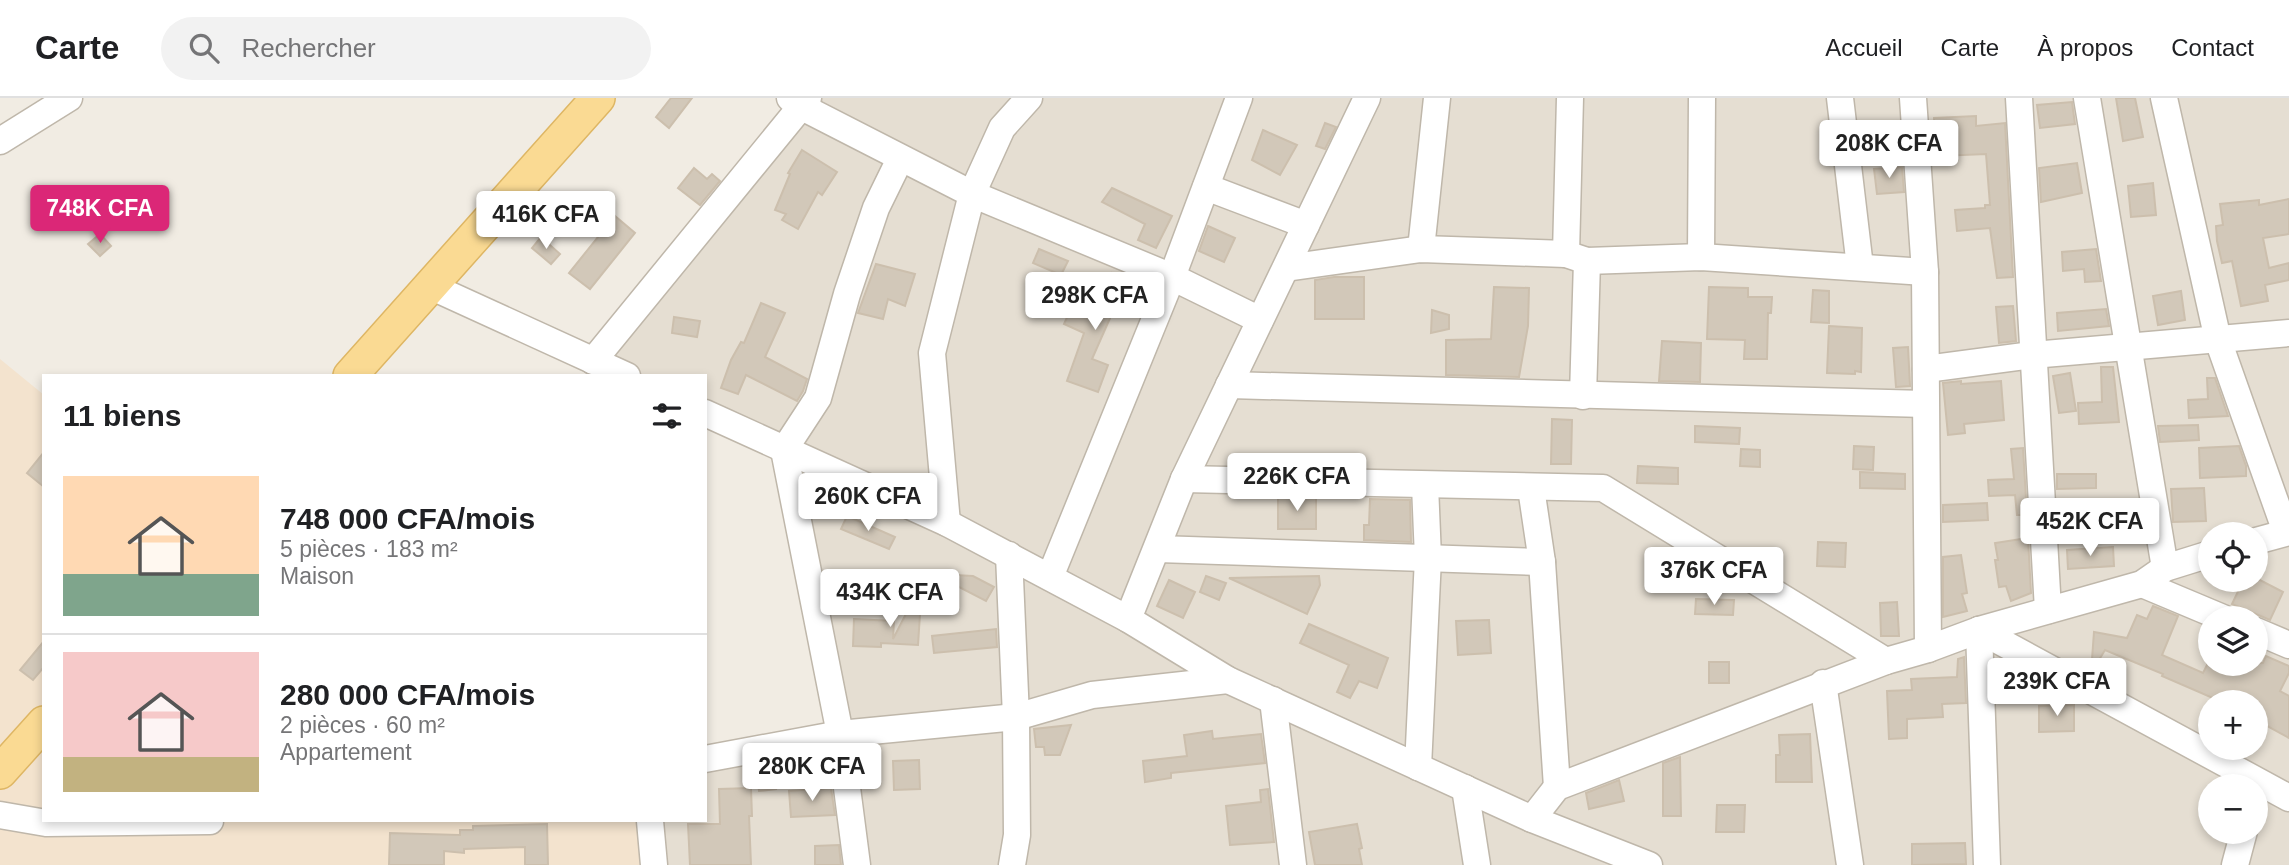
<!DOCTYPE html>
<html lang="fr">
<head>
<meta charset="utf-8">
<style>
	:root { --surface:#fff; --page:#f2f2f2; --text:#202124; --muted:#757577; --line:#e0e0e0; --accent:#db2777 }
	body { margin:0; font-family:Arial,sans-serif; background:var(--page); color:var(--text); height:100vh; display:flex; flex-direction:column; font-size:26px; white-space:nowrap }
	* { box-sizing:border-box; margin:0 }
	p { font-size:23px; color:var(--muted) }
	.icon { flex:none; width:38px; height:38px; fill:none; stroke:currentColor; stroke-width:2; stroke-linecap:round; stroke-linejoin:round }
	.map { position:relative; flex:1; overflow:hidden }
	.drawer { position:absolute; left:42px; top:276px; width:665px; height:448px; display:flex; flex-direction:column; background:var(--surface); border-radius:0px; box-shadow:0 4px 10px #0003 }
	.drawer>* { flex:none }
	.tools { position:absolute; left:2198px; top:424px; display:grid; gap:14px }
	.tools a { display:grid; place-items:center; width:70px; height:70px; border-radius:50%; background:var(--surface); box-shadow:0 4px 10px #0003; font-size:35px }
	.price { position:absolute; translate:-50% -60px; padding:0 16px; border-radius:7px; background:#fff; color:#222; font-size:23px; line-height:46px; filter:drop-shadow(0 2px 4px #0008) }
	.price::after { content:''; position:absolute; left:50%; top:42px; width:21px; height:16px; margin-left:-10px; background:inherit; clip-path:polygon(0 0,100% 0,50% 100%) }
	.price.on { background:var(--accent); color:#fff }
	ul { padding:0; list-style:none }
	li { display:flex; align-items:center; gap:21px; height:175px; padding:0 21px }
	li+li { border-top:2px solid var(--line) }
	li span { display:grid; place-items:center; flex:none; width:196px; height:140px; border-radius:0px; color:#555 }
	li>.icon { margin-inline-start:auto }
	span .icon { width:84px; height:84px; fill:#fffc; stroke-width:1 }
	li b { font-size:30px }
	h2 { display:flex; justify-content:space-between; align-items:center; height:84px; padding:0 21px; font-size:30px }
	header { display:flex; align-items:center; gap:42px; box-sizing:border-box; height:98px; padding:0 35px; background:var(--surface); border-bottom:2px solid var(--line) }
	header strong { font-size:33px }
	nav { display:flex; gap:38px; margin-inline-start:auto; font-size:24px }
	.search { width:490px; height:63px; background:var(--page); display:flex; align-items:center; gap:18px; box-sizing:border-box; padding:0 24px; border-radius:38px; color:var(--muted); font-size:26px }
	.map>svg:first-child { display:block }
</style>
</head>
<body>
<header>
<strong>Carte</strong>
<div class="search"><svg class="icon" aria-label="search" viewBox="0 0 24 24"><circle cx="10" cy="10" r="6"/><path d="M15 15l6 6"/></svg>Rechercher</div>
<nav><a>Accueil</a><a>Carte</a><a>À propos</a><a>Contact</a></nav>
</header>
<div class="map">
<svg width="2289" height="767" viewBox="0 0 2289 767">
	<rect width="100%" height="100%" fill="#f1ece3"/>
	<path fill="#e5ded2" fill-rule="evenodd" d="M808,0H2289V767H643L639,723H705V658L840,636L784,352L705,315V278H627L593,263ZM2210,436H2256V481H2210ZM2210,520H2256V565H2210ZM2210,604H2256V649H2210ZM2210,688H2256V733H2210Z"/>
	<polygon fill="#f3e3ce" points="0,261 44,297 44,723 639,723 643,767 0,767"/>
	<g fill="#d2c8b9" stroke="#ccbfad" stroke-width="2">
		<polygon points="671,0 692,0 669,30 656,19"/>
		<polygon points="2116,0 2135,0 2143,39 2123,43"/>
		<polygon points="2072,4 2075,26 2040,30 2037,7"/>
		<polygon points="1976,18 1976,28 2005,25 2013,179 1997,180 1990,130 1957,133 1955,112 1985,110 1985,107 1990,107 1986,56 1940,58 1938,35 1935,36 1934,20"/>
		<polygon points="1325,25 1336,29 1325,51 1316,48"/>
		<polygon points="1263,32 1297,47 1280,77 1252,62"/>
		<polygon points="802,52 837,74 822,97 818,94 798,131 782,122 786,116 775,112 790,76 788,75"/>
		<polygon points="2077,65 2082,95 2041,104 2039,70"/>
		<polygon points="1902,69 1904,94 1877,96 1874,71"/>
		<polygon points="694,70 707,81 712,76 720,83 700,107 678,90"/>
		<polygon points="2153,85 2156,117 2131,119 2128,88"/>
		<polygon points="1112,90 1172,118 1156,150 1138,142 1145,126 1102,104"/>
		<polygon points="2289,101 2289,136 2263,140 2269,170 2289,165 2289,182 2265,187 2268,203 2241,208 2232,163 2222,165 2217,143 2216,128 2223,127 2220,106 2259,102 2259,107"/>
		<polygon points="615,118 635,135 590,191 569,175"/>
		<polygon points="1208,128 1235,140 1224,164 1199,153"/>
		<polygon points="100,136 111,148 100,158 88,146"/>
		<polygon points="541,139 560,156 551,166 532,150"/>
		<polygon points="1039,151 1068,163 1061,177 1033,165"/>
		<polygon points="2096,151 2101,183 2085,184 2084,171 2063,173 2062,154"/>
		<polygon points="876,166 915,176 905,208 888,201 883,221 858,215"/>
		<polygon points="1112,175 1137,186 1127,206 1118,202 1092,261 1108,267 1098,294 1067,283 1084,235 1064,226 1074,204 1095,213"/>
		<polygon points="1334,179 1364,179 1364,221 1315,221 1315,182"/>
		<polygon points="1494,189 1529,190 1528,228 1519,279 1446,277 1446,242 1491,241"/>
		<polygon points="1709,189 1748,190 1748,199 1772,199 1771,215 1768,215 1767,261 1744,261 1745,242 1707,241"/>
		<polygon points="1813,192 1829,193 1829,225 1811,224"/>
		<polygon points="2181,193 2185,222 2158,227 2153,198"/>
		<polygon points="761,205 785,215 765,259 807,281 803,293 797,303 746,277 738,296 721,290 731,262 741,244 744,245"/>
		<polygon points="2013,208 2016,243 1999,245 1996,209"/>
		<polygon points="2106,211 2109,228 2058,233 2057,215"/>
		<polygon points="1432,212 1449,217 1449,231 1431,235"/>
		<polygon points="674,219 700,223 697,239 672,235"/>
		<polygon points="1829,228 1862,230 1861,274 1855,273 1855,276 1827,275"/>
		<polygon points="1662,243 1701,245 1700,284 1659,283"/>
		<polygon points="1908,249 1910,288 1896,289 1893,250"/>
		<polygon points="2101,269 2113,269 2119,324 2079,326 2078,305 2102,304"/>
		<polygon points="2070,275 2076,313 2059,315 2053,278"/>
		<polygon points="2207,280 2215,280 2228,318 2189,320 2188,302 2208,301"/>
		<polygon points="1961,283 1961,286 2001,283 2004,322 1964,326 1965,335 1948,337 1943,285"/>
		<polygon points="1552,321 1572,322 1571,366 1551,366"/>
		<polygon points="2198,327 2199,342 2160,344 2158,328"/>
		<polygon points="1695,328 1740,330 1739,346 1695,344"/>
		<polygon points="1854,348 1874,349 1873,372 1853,371"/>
		<polygon points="2239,348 2246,368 2246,378 2200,380 2199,350"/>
		<polygon points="2023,350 2027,417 2017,417 2015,397 1989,398 1988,382 2014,381 2011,351"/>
		<polygon points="1741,351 1760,352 1760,369 1740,368"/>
		<polygon points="44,354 44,389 27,375"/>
		<polygon points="1638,368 1678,370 1678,386 1637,385"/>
		<polygon points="1860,374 1905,376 1905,391 1860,390"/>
		<polygon points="2057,376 2096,376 2096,390 2057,391"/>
		<polygon points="2204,390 2206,423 2173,424 2171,391"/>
		<polygon points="1278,399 1316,400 1316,431 1278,431"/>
		<polygon points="1370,401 1410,402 1411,444 1364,442 1364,427 1369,427"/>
		<polygon points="1987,405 1988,422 1943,424 1943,407"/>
		<polygon points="847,418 895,439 889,451 841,431"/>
		<polygon points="2141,423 2145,443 2108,444 2108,424"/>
		<polygon points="2028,440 2031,495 2011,503 2006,488 1999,489 1995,462 1998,462 1995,445"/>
		<polygon points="1818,444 1846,445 1845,469 1817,468"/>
		<polygon points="2113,449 2114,468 2068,471 2067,452"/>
		<polygon points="1961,457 1967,495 1962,496 1967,513 1943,519 1943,459"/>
		<polygon points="864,472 897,474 896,493 863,492"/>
		<polygon points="934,476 973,478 994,489 986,503"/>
		<polygon points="1206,478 1226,485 1219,502 1200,494"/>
		<polygon points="1319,478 1320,487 1307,516 1229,480"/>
		<polygon points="2244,481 2258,481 2283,494 2270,522 2232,506"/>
		<polygon points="1169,482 1195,494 1183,520 1157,508"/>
		<polygon points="922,485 918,547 881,545 881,549 853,548 854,521 894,523 893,541"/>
		<polygon points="1696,501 1734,502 1733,517 1695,516"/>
		<polygon points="1897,504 1899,538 1881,538 1880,505"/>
		<polygon points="2153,508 2178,518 2162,557 2203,575 2208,565 2263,565 2266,558 2289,568 2289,575 2280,593 2289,598 2289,640 2256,622 2256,604 2222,604 2162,578 2163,576 2105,552 2091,575 2094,534 2127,540 2137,517 2147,521"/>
		<polygon points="1489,522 1491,555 1458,557 1456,523"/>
		<polygon points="1309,526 1388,560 1377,590 1359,583 1350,600 1337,594 1349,567 1300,545"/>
		<polygon points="996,531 997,549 934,555 932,538"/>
		<polygon points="44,543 44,569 33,582 20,572"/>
		<polygon points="1964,559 1966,605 1942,606 1943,619 1907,621 1907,640 1889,641 1887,593 1912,592 1911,581 1957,579 1958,561"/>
		<rect x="1709" y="564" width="20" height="21"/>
		<polygon points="2074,607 2074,633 2039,634 2039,608"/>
		<polygon points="1071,627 1060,657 1045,657 1044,649 1036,649 1034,631"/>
		<polygon points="1212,633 1213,641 1261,636 1265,665 1171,675 1171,680 1145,684 1143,663 1187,658 1184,637"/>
		<polygon points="1810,636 1812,684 1776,684 1776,657 1780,657 1779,637"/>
		<polygon points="1680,659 1681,718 1663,718 1663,665"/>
		<polygon points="919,662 920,691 894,692 893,663"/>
		<polygon points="773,665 776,691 759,693 756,668"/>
		<polygon points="1619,682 1624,703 1589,711 1586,695"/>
		<polygon points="751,690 752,718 749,718 751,767 690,767 688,726 720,726 719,691"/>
		<polygon points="831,690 835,717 791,719 789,693"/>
		<polygon points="1268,691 1274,744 1230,747 1226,708 1261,704 1260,692"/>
		<polygon points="1717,707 1745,707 1744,734 1716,734"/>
		<polygon points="547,726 548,767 525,767 525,749 464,751 464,755 444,753 444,767 389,767 390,735 460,737 460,732 473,732 473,728"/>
		<polygon points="1357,726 1362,750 1359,751 1362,767 1315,767 1309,734"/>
		<polygon points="1965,745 1966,766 1912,767 1912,746"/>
		<polygon points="839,747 841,767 815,767 815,748"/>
	</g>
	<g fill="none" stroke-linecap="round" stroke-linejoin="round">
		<g stroke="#bfb7aa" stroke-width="29">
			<g id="minor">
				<polyline points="790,0 800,8 972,96 1172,179 1260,222"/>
				<polyline points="1840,0 1860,169"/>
				<polyline points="1913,0 1925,174 1928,551"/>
				<polyline points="2019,0 2048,512"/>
				<polyline points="2087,0 2165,470"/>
				<polyline points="2164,0 2218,242 2286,434"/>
				<polyline points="0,43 69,0"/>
				<polyline points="1206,89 1306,127"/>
				<polyline points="1421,151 1437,0"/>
				<polyline points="1566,156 1570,0"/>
				<polyline points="1701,159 1702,0"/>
				<polyline points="1286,170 1421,151 1566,156 1587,163 1701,159 1925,174"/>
				<polyline points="430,188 627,278"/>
				<polyline points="593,263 808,0"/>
				<polyline points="1926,271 2032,257 2289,235"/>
				<polyline points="1229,287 1925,306"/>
				<polyline points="1583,298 1587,163"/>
				<polyline points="705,315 947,425 1128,521 1228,582 1532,721 1649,767"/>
				<polyline points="1184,381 1603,390 1886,563"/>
				<polyline points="1531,390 1542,464 1557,689"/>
				<polyline points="947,425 932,255 972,96 1002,30 1029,0"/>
				<polyline points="2256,443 2289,434"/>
				<polyline points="1158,451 1542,464"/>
				<polyline points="1009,457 1016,619 1017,737 1012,767"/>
				<polyline points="1050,479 1172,179 1239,0"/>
				<polyline points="2142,486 2223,520"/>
				<polyline points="1128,521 1184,381 1367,0"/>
				<polyline points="1979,532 2289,700"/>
				<polyline points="1979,532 1987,767"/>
				<polyline points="2256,533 2289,547"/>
				<polyline points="1823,585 1850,767"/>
				<polyline points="1273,602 1293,767"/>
				<polyline points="705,661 840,636 1016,619 1092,597 1228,582"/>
				<polyline points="1418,669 1428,460 1425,387"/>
				<polyline points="1465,690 1477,767"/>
				<polyline points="0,717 46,725 210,723"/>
				<polyline points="1532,721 1557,689 1886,563 1928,551 1979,532 2142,486 2165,470 2210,456"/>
				<polyline points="650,723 654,767"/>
				<polyline points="857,767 840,636 784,352 818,300 847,196 876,110 900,61"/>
				<polyline points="2235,767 2244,733"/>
			</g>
		</g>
		<g stroke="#deb664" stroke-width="36">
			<g id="major">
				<polyline points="350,278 598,0"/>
				<polyline points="0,674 44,625"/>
			</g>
		</g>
		<use href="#minor" stroke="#fff" stroke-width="26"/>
		<use href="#major" stroke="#fada93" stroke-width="33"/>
	</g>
</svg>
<div class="tools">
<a><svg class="icon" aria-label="locate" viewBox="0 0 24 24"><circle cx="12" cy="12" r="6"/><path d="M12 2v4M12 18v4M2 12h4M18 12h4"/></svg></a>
<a><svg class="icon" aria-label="layers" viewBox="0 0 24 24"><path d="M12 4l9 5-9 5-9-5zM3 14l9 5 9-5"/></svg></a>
<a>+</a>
<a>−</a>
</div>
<b class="price" style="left:1889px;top:82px">208K CFA</b>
<b class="price on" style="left:100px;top:147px">748K CFA</b>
<b class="price" style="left:546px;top:153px">416K CFA</b>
<b class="price" style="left:1095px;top:234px">298K CFA</b>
<b class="price" style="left:1297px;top:415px">226K CFA</b>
<b class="price" style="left:868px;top:435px">260K CFA</b>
<b class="price" style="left:2090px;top:460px">452K CFA</b>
<b class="price" style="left:1714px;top:509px">376K CFA</b>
<b class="price" style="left:890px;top:531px">434K CFA</b>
<b class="price" style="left:2057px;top:620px">239K CFA</b>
<b class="price" style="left:812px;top:705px">280K CFA</b>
<section class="drawer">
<h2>11 biens<svg class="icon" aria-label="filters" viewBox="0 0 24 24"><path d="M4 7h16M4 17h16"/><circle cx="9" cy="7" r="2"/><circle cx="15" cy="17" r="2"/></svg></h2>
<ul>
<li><span style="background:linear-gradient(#ffd9b3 70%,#7fa58c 0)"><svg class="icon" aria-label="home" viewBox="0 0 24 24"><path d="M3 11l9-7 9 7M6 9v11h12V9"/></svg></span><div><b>748 000 CFA/mois</b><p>5 pièces · 183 m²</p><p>Maison</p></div></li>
<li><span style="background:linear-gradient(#f6c9c9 75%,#c2b280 0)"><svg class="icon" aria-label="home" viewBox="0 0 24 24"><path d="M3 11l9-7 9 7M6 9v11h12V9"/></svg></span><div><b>280 000 CFA/mois</b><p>2 pièces · 60 m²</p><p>Appartement</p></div></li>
</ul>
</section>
</div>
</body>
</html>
